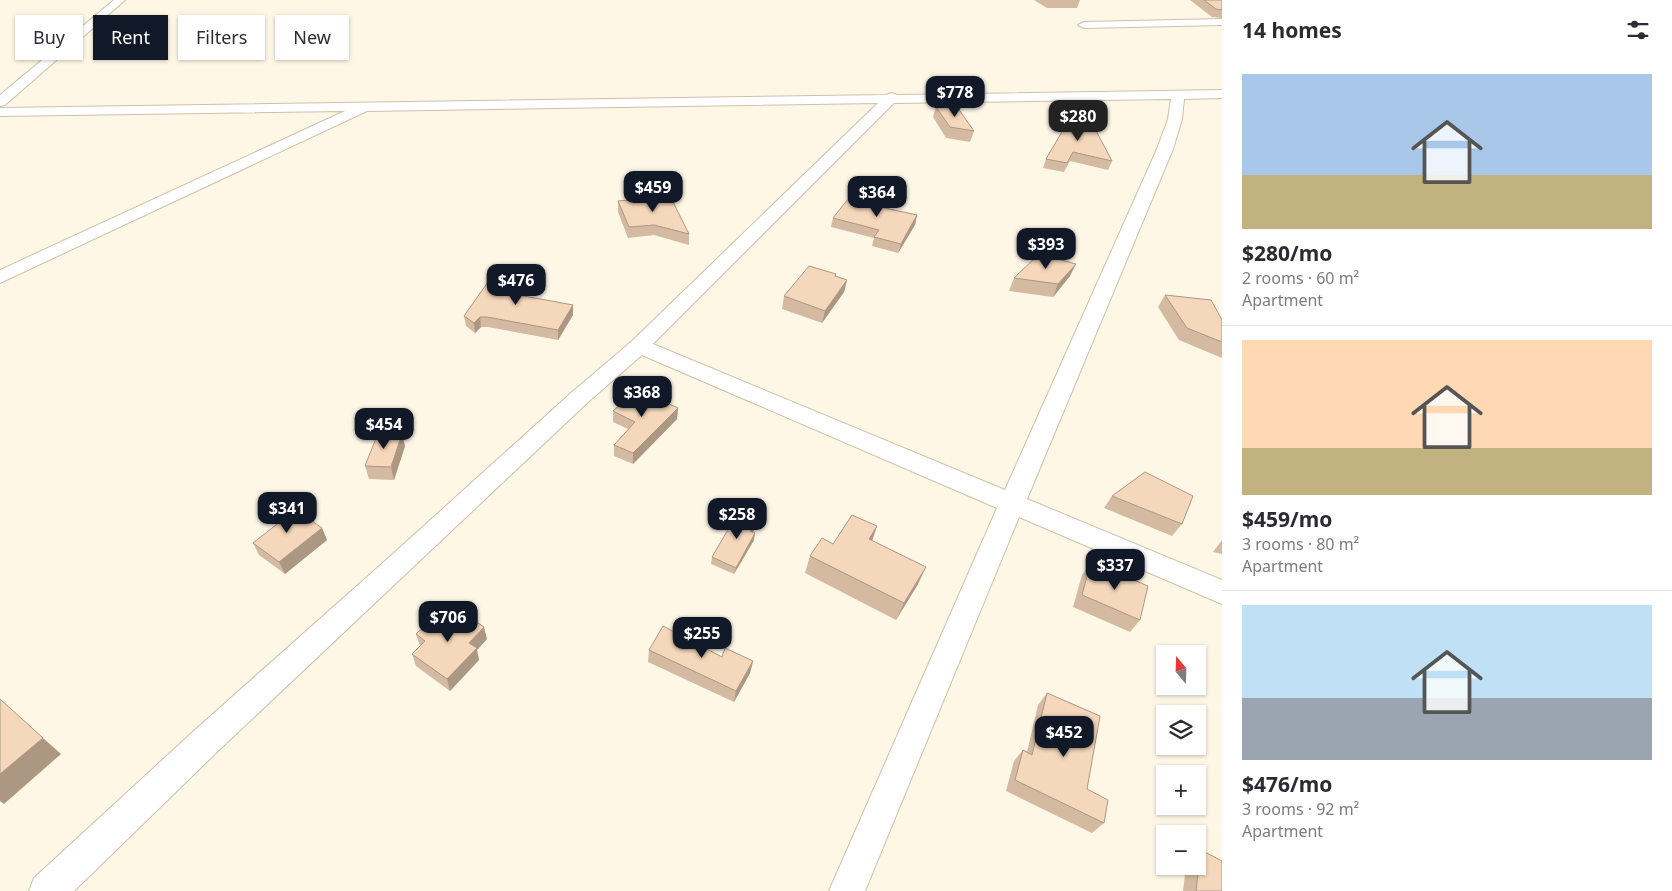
<!DOCTYPE html>
<html lang="en">
<head>
<meta charset="utf-8">
<style>
	:root { --surface:#fff; --page:#f7f7f7; --text:#2b2b33; --muted:#7c7c81; --line:#e1e1e2; --accent:#111827 }
	body { margin:0; font-family:"Noto Sans",sans-serif; background:var(--page); color:var(--text); height:100vh; display:flex; flex-direction:column; font-size:19px; white-space:nowrap }
	* { box-sizing:border-box; margin:0 }
	p { font-size:16px; color:var(--muted) }
	.icon { flex:none; width:28px; height:28px; fill:none; stroke:currentColor; stroke-width:2; stroke-linecap:round; stroke-linejoin:round }
	.map { position:relative; flex:1; overflow:hidden }
	.drawer { display:flex; flex-direction:column; background:var(--surface); width:450px }
	.drawer>* { flex:none }
	.hud { position:absolute; left:15px; top:15px; width:475px; height:45px; display:flex; gap:10px }
	.needle { width:32px; rotate:341deg }
	.buttons { position:absolute; left:1156px; top:645px; display:grid; gap:10px }
	.buttons a { display:grid; place-items:center; width:50px; height:50px; border-radius:0px; background:var(--surface); box-shadow:0 1px 4px #0004; font-size:25px }
	.price { position:absolute; translate:-50% -42px; padding:0 11px; border-radius:10px; background:var(--accent); color:#fff; font-size:16px; line-height:32px; filter:drop-shadow(0 1px 2px #0008) }
	.price::after { content:''; position:absolute; left:50%; top:30px; width:15px; height:11px; margin-left:-8px; background:inherit; clip-path:polygon(0 0,100% 0,50% 100%) }
	.price.current { background:#222; color:#fff }
	ul { padding:0; list-style:none }
	li { display:grid; align-content:center; gap:10px; height:265px; padding:0 20px }
	li+li { border-top:1px solid var(--line) }
	li span { display:grid; place-items:center; height:155px; border-radius:0px; color:#555 }
	li>.icon { margin-inline-start:auto }
	span .icon { width:90px; height:90px; fill:#fffc; stroke-width:1 }
	li b { font-size:21px }
	h2 { display:flex; justify-content:space-between; align-items:center; height:60px; padding:0 20px; font-size:21px }
	.pill { padding:0 18px; border-radius:0px; background:var(--surface); box-shadow:0 1px 4px #0004; font-size:18px; line-height:45px }
	.pill.current { background:var(--accent); color:#fff }
	main { display:flex; flex:1; min-height:0 }
	.map>svg:first-child { display:block }
</style>
</head>
<body>
<main>
<div class="map">
<svg width="1222" height="891" viewBox="0 0 1222 891">
	<rect width="100%" height="100%" fill="#fef7e6"/>
	<g fill="none" stroke-linecap="round" stroke-linejoin="round">
		<g stroke="#d0bfaa" stroke-width="2">
			<g id="minor">
				<polygon points="114,0 125,0 5,105 0,106 0,95"/>
				<polygon points="1222,19 1222,25 1084,28 1078,25 1084,22"/>
				<path d="M1222,90V98L1184,99L1182,119L1173,149L1027,499L1222,580V604L1019,517L865,891H829L997,508L642,355L587,403L218,751L74,891H29L34,878L196,729L385,561L571,393L632,341L878,103L367,111L0,283V270L345,111L0,116V108L886,95L892,93L897,95ZM1171,99L1168,119L1157,149L1005,490L653,344L894,103Z"/>
			</g>
		</g>
		<use href="#minor" fill="#fff" fill-rule="evenodd"/>
	</g>
	<g fill="#d3baa1">
		<polygon points="1034,0 1080,0 1077,8 1047,8"/>
		<polygon points="1190,0 1222,0 1222,18 1212,17"/>
		<polygon points="936,107 974,131 970,142 946,138 933,117"/>
		<polygon points="1070,118 1112,161 1108,170 1070,161 1064,172 1043,168 1046,159"/>
		<polygon points="618,201 689,234 689,245 654,235 628,238 618,212"/>
		<polygon points="878,206 917,215 915,225 898,253 872,246 874,238 831,227 833,218"/>
		<polygon points="836,274 836,276 847,280 844,292 822,323 782,309 784,296"/>
		<polygon points="1070,276 1053,297 1009,291 1014,278"/>
		<polygon points="516,287 510,294 573,305 573,315 558,340 488,327 481,327 475,333 466,326 464,316"/>
		<polygon points="1165,295 1222,320 1222,358 1179,340 1158,307"/>
		<polygon points="678,408 677,419 633,464 614,456 614,445 628,429 613,422 613,411"/>
		<polygon points="402,434 405,446 394,480 369,479 365,466"/>
		<polygon points="1112,496 1182,524 1172,536 1104,508"/>
		<polygon points="274,517 322,528 327,540 285,574 259,555 253,543 277,524"/>
		<polygon points="758,525 753,532 754,540 734,574 711,564 712,557"/>
		<polygon points="877,526 872,540 918,584 896,620 805,573 810,556 833,544"/>
		<polygon points="1222,540 1222,554 1213,552"/>
		<polygon points="1091,562 1140,620 1130,632 1073,607 1082,575"/>
		<polygon points="443,624 487,639 477,650 479,660 450,691 416,666 412,654 420,646 416,634"/>
		<polygon points="649,650 722,657 753,661 750,673 734,702 648,662"/>
		<polygon points="1047,693 1087,789 1104,823 1092,833 1006,791 1014,761 1023,750 1027,752 1038,705"/>
		<polygon points="1201,850 1222,891 1183,891 1186,866 1198,866 1198,852"/>
	</g>
	<g fill="#ac9783">
		<polygon points="917,215 915,225 898,253 901,244"/>
		<polygon points="1076,264 1070,276 1053,297 1058,284"/>
		<polygon points="515,277 516,287 503,302 502,292"/>
		<polygon points="847,280 844,292 822,323 825,311"/>
		<polygon points="573,305 573,315 558,340 558,330"/>
		<polygon points="480,317 481,327 475,333 474,323"/>
		<polygon points="678,408 677,419 633,464 633,453"/>
		<polygon points="402,434 405,446 394,480 391,467"/>
		<polygon points="760,519 758,525 749,537 750,531"/>
		<polygon points="877,526 871,544 869,539"/>
		<polygon points="322,528 327,540 285,574 279,562"/>
		<polygon points="755,533 754,540 734,574 736,568"/>
		<polygon points="926,567 918,584 896,620 904,603"/>
		<polygon points="484,627 487,639 477,650 479,660 450,691 447,679 469,643"/>
		<polygon points="753,661 750,673 734,702 736,691"/>
		<polygon points="43,738 61,754 4,804 0,801 0,774"/>
	</g>
	<g fill="#f5d8bb" stroke="#ac9783">
		<polygon points="1204,0 1222,0 1222,10 1216,9"/>
		<polygon points="936,107 957,107 974,131 950,127"/>
		<polygon points="1070,118 1092,123 1112,161 1073,152 1067,163 1046,159"/>
		<polygon points="852,194 879,202 876,206 917,215 901,244 874,237 879,230 833,218"/>
		<polygon points="670,196 689,234 654,225 629,227 618,201"/>
		<polygon points="1039,254 1076,264 1058,284 1014,278"/>
		<polygon points="809,266 836,274 835,276 847,280 825,311 784,296"/>
		<polygon points="495,272 515,277 502,292 573,305 558,330 487,317 480,317 474,323 464,316"/>
		<polygon points="1165,295 1211,300 1222,320 1222,342 1187,328"/>
		<polygon points="637,389 678,408 633,453 614,445 635,422 613,411"/>
		<polygon points="378,433 402,434 391,467 365,466"/>
		<polygon points="1145,472 1193,496 1182,524 1112,496"/>
		<polygon points="289,505 322,528 279,562 253,543 281,521 274,517"/>
		<polygon points="743,510 760,519 750,531 755,533 736,568 712,557 726,533"/>
		<polygon points="852,515 877,526 869,539 926,567 904,603 810,556 822,538 833,544"/>
		<polygon points="1091,562 1148,586 1140,620 1082,595"/>
		<polygon points="457,609 484,627 469,643 477,648 447,679 412,654 425,641 416,634 433,618 443,624"/>
		<polygon points="663,626 722,657 725,648 753,661 736,691 649,650"/>
		<polygon points="1047,693 1100,716 1087,789 1108,800 1104,823 1015,780 1023,750 1032,755"/>
		<polygon points="0,699 43,738 0,774"/>
		<polygon points="1201,850 1222,861 1222,891 1196,891"/>
	</g>
</svg>
<div class="buttons">
<a><svg class="needle" viewBox="-14 -14 28 28"><path d="M0-13l5 13h-10z" fill="#e53935"/><path d="M0 13l5-13h-10z" fill="#7c7c81"/></svg></a>
<a><svg class="icon" aria-label="layers" viewBox="0 0 24 24"><path d="M12 4l9 5-9 5-9-5zM3 14l9 5 9-5"/></svg></a>
<a>+</a>
<a>−</a>
</div>
<b class="price" style="left:955px;top:118px">$778</b>
<b class="price current" style="left:1078px;top:142px">$280</b>
<b class="price" style="left:653px;top:213px">$459</b>
<b class="price" style="left:877px;top:218px">$364</b>
<b class="price" style="left:1046px;top:270px">$393</b>
<b class="price" style="left:516px;top:306px">$476</b>
<b class="price" style="left:642px;top:418px">$368</b>
<b class="price" style="left:384px;top:450px">$454</b>
<b class="price" style="left:287px;top:534px">$341</b>
<b class="price" style="left:737px;top:540px">$258</b>
<b class="price" style="left:1115px;top:591px">$337</b>
<b class="price" style="left:448px;top:643px">$706</b>
<b class="price" style="left:702px;top:659px">$255</b>
<b class="price" style="left:1064px;top:758px">$452</b>
<div class="hud">
<a class="pill">Buy</a>
<a class="pill current">Rent</a>
<a class="pill">Filters</a>
<a class="pill">New</a>
</div>
</div>
<section class="drawer">
<h2>14 homes<svg class="icon" aria-label="filters" viewBox="0 0 24 24"><path d="M4 7h16M4 17h16"/><circle cx="9" cy="7" r="2"/><circle cx="15" cy="17" r="2"/></svg></h2>
<ul>
<li><span style="background:linear-gradient(#a9c7e8 65%,#c2b280 0)"><svg class="icon" aria-label="home" viewBox="0 0 24 24"><path d="M3 11l9-7 9 7M6 9v11h12V9"/></svg></span><div><b>$280/mo</b><p>2 rooms · 60 m²</p><p>Apartment</p></div></li>
<li><span style="background:linear-gradient(#ffd9b3 70%,#c2b280 0)"><svg class="icon" aria-label="home" viewBox="0 0 24 24"><path d="M3 11l9-7 9 7M6 9v11h12V9"/></svg></span><div><b>$459/mo</b><p>3 rooms · 80 m²</p><p>Apartment</p></div></li>
<li><span style="background:linear-gradient(#bfe0f5 60%,#9aa5b1 0)"><svg class="icon" aria-label="home" viewBox="0 0 24 24"><path d="M3 11l9-7 9 7M6 9v11h12V9"/></svg></span><div><b>$476/mo</b><p>3 rooms · 92 m²</p><p>Apartment</p></div></li>
</ul>
</section>
</main>
</body>
</html>
